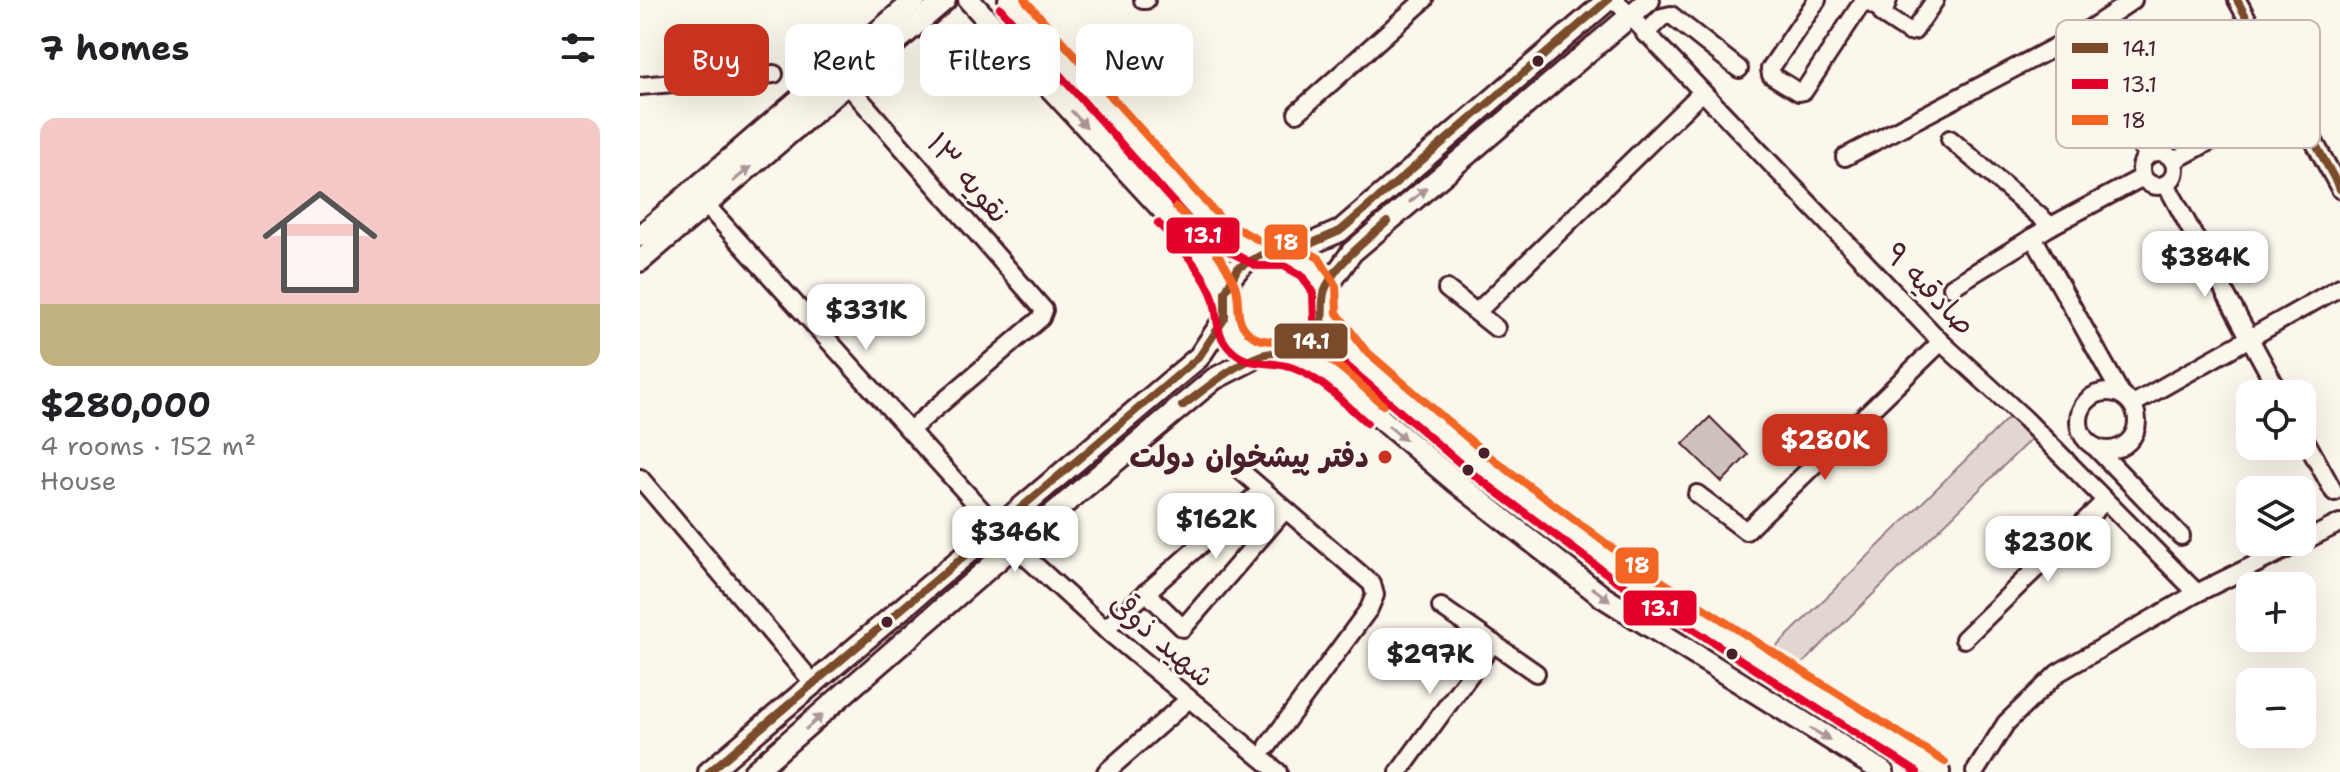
<!DOCTYPE html>
<html lang="en">
<head>
<meta charset="utf-8">
<style>
	:root { --surface:#fff; --page:#f2f2f2; --text:#202124; --muted:#757577; --accent:#c8321e }
	body { margin:0; font-family:"Shantell Sans","Playpen Sans Arabic",sans-serif; background:var(--page); color:var(--text); height:100vh; display:flex; flex-direction:column; font-size:30px; white-space:nowrap }
	* { box-sizing:border-box; margin:0 }
	p { font-size:26px; color:var(--muted) }
	.icon { flex:none; width:44px; height:44px; fill:none; stroke:currentColor; stroke-width:2; stroke-linecap:round; stroke-linejoin:round }
	.map { position:relative; flex:1; overflow:hidden }
	.panel { display:flex; flex-direction:column; background:var(--surface); width:640px }
	.panel>* { flex:none }
	.banner { position:absolute; left:24px; top:24px; width:760px; height:72px; display:flex; gap:16px }
	.controls { position:absolute; left:1596px; top:380px; display:grid; gap:16px }
	.controls a { display:grid; place-items:center; width:80px; height:80px; border-radius:16px; background:var(--surface); box-shadow:0 8px 32px #0002; font-size:40px }
	.price { position:absolute; translate:-50% -68px; padding:0 18px; border-radius:16px; background:#fff; color:#222; font-size:26px; line-height:52px; filter:drop-shadow(0 2px 4px #0008) }
	.price::after { content:''; position:absolute; left:50%; top:48px; width:24px; height:18px; margin-left:-12px; background:inherit; clip-path:polygon(0 0,100% 0,50% 100%) }
	.price.on { background:var(--accent); color:#fff }
	ul { padding:0; list-style:none }
	li { display:grid; align-content:center; gap:16px; height:424px; padding:0 40px }
	li span { display:grid; place-items:center; height:248px; border-radius:16px; color:#555 }
	li>.icon { margin-inline-start:auto }
	span .icon { width:144px; height:144px; fill:#fffc; stroke-width:1 }
	li b { font-size:34px }
	h2 { display:flex; justify-content:space-between; align-items:center; height:96px; padding:0 40px; font-size:34px }
	.chip { padding:0 28px; border-radius:16px; background:var(--surface); box-shadow:0 8px 32px #0002; font-size:28px; line-height:72px }
	.chip.on { background:var(--accent); color:#fff }
	main { display:flex; flex:1; min-height:0 }
	.map>svg:first-child { display:block }
</style>
</head>
<body>
<main>
<section class="panel">
<h2>7 homes<svg class="icon" aria-label="filters" viewBox="0 0 24 24"><path d="M4 7h16M4 17h16"/><circle cx="9" cy="7" r="2"/><circle cx="15" cy="17" r="2"/></svg></h2>
<ul>
<li><span style="background:linear-gradient(#f6c9c9 75%,#c2b280 0)"><svg class="icon" aria-label="home" viewBox="0 0 24 24"><path d="M3 11l9-7 9 7M6 9v11h12V9"/></svg></span><div><b>$280,000</b><p>4 rooms · 152 m²</p><p>House</p></div></li>
</ul>
</section>
<div class="map">
<svg width="1700" height="772" viewBox="0 0 1700 772">
	<rect width="100%" height="100%" fill="#fbf7ec"/>
	<filter id="ink" filterUnits="userSpaceOnUse"><feTurbulence type="fractalNoise" baseFrequency=".0125" numOctaves="2"/><feDisplacementMap in="SourceGraphic" scale="16" xChannelSelector="R" yChannelSelector="G"/><feConvolveMatrix kernelMatrix="1 2 1 2 8 2 1 2 1" color-interpolation-filters="sRGB"/></filter>
	<g filter="url(#ink)">
		<polygon fill="#e2d7d0" stroke="#967b7e" stroke-width="2" points="1372,414 1394,436 1162,664 1135,648"/>
		<polygon fill="#cfc2bc" stroke="#4a1f2b" stroke-width="2" points="1070,417 1108,455 1082,482 1043,444"/>
		<g fill="none" stroke-linecap="round" stroke-linejoin="round">
			<g stroke="#4a1f2b" stroke-width="22">
				<g id="minor">
					<polyline points="503,0 506,0"/>
					<polyline points="975,0 1301,342 1385,419 1557,593"/>
					<polyline points="1177,0 1130,69 1131,75 1159,92 1164,91 1224,0 1242,10"/>
					<polyline points="1248,0 1243,15 1269,32 1274,31 1295,0"/>
					<polyline points="1597,0 1700,189"/>
					<polyline points="1005,34 1022,17 1031,15 1099,69"/>
					<polyline points="1432,71 1475,124 1510,154"/>
					<polyline points="207,84 404,310 401,318 270,430"/>
					<polyline points="0,86 134,74"/>
					<polyline points="657,113 784,0"/>
					<polyline points="1310,139 1411,226"/>
					<circle cx="1518" cy="169" r="17"/>
					<polyline points="1205,157 1451,28 1493,0"/>
					<polyline points="1533,161 1651,98"/>
					<polyline points="1526,184 1640,394"/>
					<polyline points="66,205 374,546 465,629 638,772"/>
					<polyline points="1393,237 1481,394"/>
					<polyline points="1312,287 1411,226 1503,177"/>
					<polyline points="807,289 856,328"/>
					<polyline points="837,312 1061,93"/>
					<circle cx="1468" cy="421" r="29"/>
					<polyline points="1493,404 1700,287"/>
					<polyline points="1662,434 1694,492"/>
					<polyline points="1455,447 1541,536"/>
					<polyline points="600,470 732,584 735,595 729,609 628,746"/>
					<polyline points="0,478 175,685"/>
					<polyline points="1057,494 1106,531 1301,342"/>
					<polyline points="1662,542 1700,523"/>
					<polyline points="506,592 543,628 644,511"/>
					<polyline points="801,607 896,673"/>
					<polyline points="465,629 621,491"/>
					<polyline points="1324,639 1465,501"/>
					<polyline points="466,772 548,700"/>
					<polyline points="759,772 853,643"/>
					<polyline points="1335,772 1366,723 1418,673 1557,593 1661,542"/>
				</g>
			</g>
			<g stroke="#4a1f2b" stroke-width="26">
				<g id="major">
					<polyline points="329,0 557,247 585,292"/>
					<polyline points="369,0 574,230 621,255"/>
					<polyline points="0,236 275,0"/>
					<circle cx="635" cy="304" r="51"/>
					<polyline points="647,254 700,231 968,0"/>
					<polyline points="0,261 305,0"/>
					<polyline points="685,290 712,252 1009,0"/>
					<path d="M685,317C737,388 812,443 883,496C1016,596 1157,683 1299,772"/>
					<polyline points="649,354 695,380 817,483 963,597 1243,772"/>
					<polyline points="69,772 559,357 585,318"/>
					<polyline points="114,772 374,546 574,379 623,354"/>
				</g>
			</g>
			<use href="#minor" stroke="#fbf7ec" stroke-width="16"/>
			<use href="#major" stroke="#fbf7ec" stroke-width="20"/>
			<g stroke="#fbf7ec" stroke-width="14">
				<g id="bus-1">
					<polyline points="1597,0 1700,189"/>
					<path d="M542,406C567,388 590,367 619,356C638,348 652,358 671,341C689,324 679,308 685,290C694,265 728,239 747,222"/>
					<polyline points="69,772 559,357 585,318 585,292 598,268 621,255 647,254 700,231 968,0"/>
				</g>
			</g>
			<g stroke="#fbf7ec" stroke-width="14">
				<g id="bus-2">
					<polyline points="360,8 566,239 617,266 644,266 662,276 673,293 674,322 707,366 829,471 974,579 1277,772"/>
					<path d="M518,223C538,244 559,266 571,292C580,312 572,330 590,349C609,369 630,359 653,368C681,378 705,404 727,423"/>
				</g>
			</g>
			<g stroke="#fbf7ec" stroke-width="14">
				<g id="bus-3">
					<polyline points="385,0 582,220 624,243 650,242 679,258 696,286 697,313 725,350 845,453 987,559 1305,762"/>
					<path d="M536,207C558,230 583,255 595,285C601,301 594,318 607,331C619,345 636,339 653,343C687,350 718,383 743,405"/>
				</g>
			</g>
			<use href="#bus-1" stroke="#7a4b2a" stroke-width="8"/>
			<use href="#bus-2" stroke="#e4002b" stroke-width="8"/>
			<use href="#bus-3" stroke="#f26522" stroke-width="8"/>
		</g>
		<defs><path id="oneway-solid" d="M-6-.8H1V-3.2L6.5 0L1 3.2V.8H-6Z" transform="scale(2)"/></defs>
		<g fill="#ab9695">
			<use href="#oneway-solid" transform="translate(439 119) rotate(47)"/>
			<use href="#oneway-solid" transform="translate(102 174) rotate(-40)"/>
			<use href="#oneway-solid" transform="translate(778 195) rotate(-40)"/>
			<use href="#oneway-solid" transform="translate(757 433) rotate(40)"/>
			<use href="#oneway-solid" transform="translate(961 594) rotate(36)"/>
			<use href="#oneway-solid" transform="translate(174 722) rotate(-41)"/>
			<use href="#oneway-solid" transform="translate(1180 734) rotate(31)"/>
		</g>
	</g>
	<g fill="#4a1f2b" stroke="#fbf7ec" stroke-width="3">
		<circle cx="898" cy="61" r="7"/>
		<circle cx="844" cy="453" r="7"/>
		<circle cx="828" cy="470" r="7"/>
		<circle cx="247" cy="622" r="7"/>
		<circle cx="1092" cy="654" r="7"/>
	</g>
	<circle fill="#c8321e" stroke="#fbf7ec" stroke-width="3" cx="745" cy="457" r="8"/>
	<g text-anchor="middle" stroke-width="6" stroke-linejoin="round" paint-order="stroke">
		<g font-size="30" fill="#4a1f2b" stroke="#fbf7ec">
			<text transform="translate(328 178) rotate(49)" y="10">نقویه ۱۳</text>
			<text transform="translate(1290 289) rotate(46)" y="10">صادقیه ۹</text>
			<text transform="translate(522 640) rotate(41)" y="10">شهید ذوقی</text>
		</g>
		<g font-size="30" font-weight="bold" fill="#4a1f2b" stroke="#fbf7ec" text-anchor="end">
			<text x="729" y="467">دفتر پیشخوان دولت</text>
		</g>
	</g>
	<rect x="1416" y="20" width="264" height="128" rx="12" fill="#fbf7ec" stroke="#c6b6b2" stroke-width="2"/>
	<rect x="1432" y="43" width="36" height="10" fill="#7a4b2a"/>
	<rect x="1432" y="79" width="36" height="10" fill="#e4002b"/>
	<rect x="1432" y="115" width="36" height="10" fill="#f26522"/>
	<g font-size="22" fill="#4a1f2b">
		<text x="1482" y="56">14.1</text>
		<text x="1482" y="92">13.1</text>
		<text x="1482" y="128">18</text>
	</g>
	<g stroke="#fbf7ec" stroke-width="3">
		<rect x="525" y="216" width="76" height="39" rx="8" fill="#e4002b"/>
		<rect x="623" y="223" width="46" height="38" rx="8" fill="#f26522"/>
		<rect x="633" y="322" width="76" height="38" rx="8" fill="#7a4b2a"/>
		<rect x="974" y="546" width="46" height="39" rx="8" fill="#f26522"/>
		<rect x="982" y="589" width="76" height="38" rx="8" fill="#e4002b"/>
	</g>
	<g font-size="22" text-anchor="middle" font-weight="bold" fill="#fff">
		<text x="563" y="243">13.1</text>
		<text x="646" y="250">18</text>
		<text x="671" y="349">14.1</text>
		<text x="997" y="573">18</text>
		<text x="1020" y="616">13.1</text>
	</g>
</svg>
<div class="controls">
<a><svg class="icon" aria-label="locate" viewBox="0 0 24 24"><circle cx="12" cy="12" r="6"/><path d="M12 2v4M12 18v4M2 12h4M18 12h4"/></svg></a>
<a><svg class="icon" aria-label="layers" viewBox="0 0 24 24"><path d="M12 4l9 5-9 5-9-5zM3 14l9 5 9-5"/></svg></a>
<a>+</a>
<a>−</a>
</div>
<b class="price" style="left:1565px;top:299px">$384K</b>
<b class="price" style="left:226px;top:352px">$331K</b>
<b class="price on" style="left:1185px;top:482px">$280K</b>
<b class="price" style="left:576px;top:561px">$162K</b>
<b class="price" style="left:375px;top:574px">$346K</b>
<b class="price" style="left:1408px;top:584px">$230K</b>
<b class="price" style="left:790px;top:696px">$297K</b>
<div class="banner">
<a class="chip on">Buy</a>
<a class="chip">Rent</a>
<a class="chip">Filters</a>
<a class="chip">New</a>
</div>
</div>
</main>
</body>
</html>
